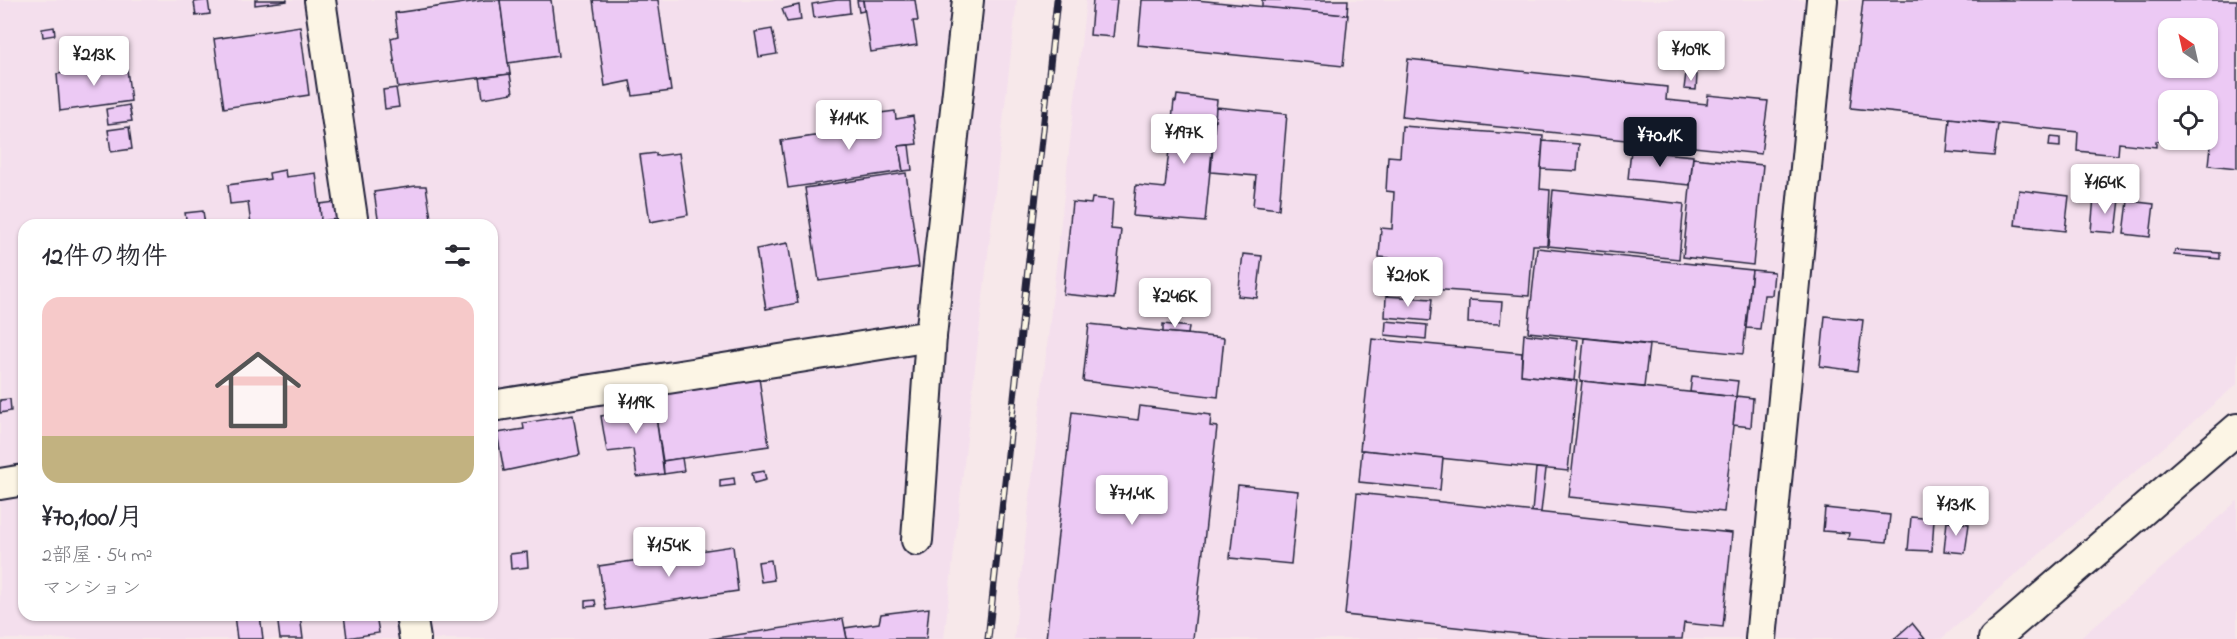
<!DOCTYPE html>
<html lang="ja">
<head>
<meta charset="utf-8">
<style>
	:root { --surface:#fff; --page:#f7f7f7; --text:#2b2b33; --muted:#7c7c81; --line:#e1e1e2; --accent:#111827 }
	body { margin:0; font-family:"Indie Flower","Klee One",sans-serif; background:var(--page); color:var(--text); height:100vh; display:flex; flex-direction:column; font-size:22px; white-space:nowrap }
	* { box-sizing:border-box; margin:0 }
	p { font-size:20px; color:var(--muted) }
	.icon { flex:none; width:33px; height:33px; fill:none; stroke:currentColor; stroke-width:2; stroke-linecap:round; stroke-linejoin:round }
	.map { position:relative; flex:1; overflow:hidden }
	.details { position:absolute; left:18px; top:219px; width:480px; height:402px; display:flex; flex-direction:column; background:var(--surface); border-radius:18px; box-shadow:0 2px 4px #0004 }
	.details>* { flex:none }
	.needle { width:39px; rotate:326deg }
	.controls { position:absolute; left:2158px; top:18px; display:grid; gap:12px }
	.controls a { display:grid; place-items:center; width:60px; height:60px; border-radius:12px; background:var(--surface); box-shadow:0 2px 4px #0004; font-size:30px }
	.price { position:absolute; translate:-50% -51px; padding:0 14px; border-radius:6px; background:#fff; color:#222; font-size:20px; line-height:39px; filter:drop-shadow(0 2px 3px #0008) }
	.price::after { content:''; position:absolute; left:50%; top:36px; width:18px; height:14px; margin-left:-9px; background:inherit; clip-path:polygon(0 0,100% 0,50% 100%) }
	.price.active { background:var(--accent); color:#fff }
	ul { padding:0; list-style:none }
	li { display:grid; align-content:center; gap:12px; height:318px; padding:0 24px }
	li+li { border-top:2px solid var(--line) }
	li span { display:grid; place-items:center; height:186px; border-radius:18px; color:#555 }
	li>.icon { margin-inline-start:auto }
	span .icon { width:108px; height:108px; fill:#fffc; stroke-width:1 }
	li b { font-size:26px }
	h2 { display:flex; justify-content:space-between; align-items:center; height:72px; padding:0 24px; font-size:26px }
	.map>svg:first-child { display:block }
</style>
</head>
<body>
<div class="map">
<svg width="2237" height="639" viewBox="0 0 2237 639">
	<rect width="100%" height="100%" fill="#f7e8ea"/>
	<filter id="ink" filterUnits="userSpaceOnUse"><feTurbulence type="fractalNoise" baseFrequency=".0167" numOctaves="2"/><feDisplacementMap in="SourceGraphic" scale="12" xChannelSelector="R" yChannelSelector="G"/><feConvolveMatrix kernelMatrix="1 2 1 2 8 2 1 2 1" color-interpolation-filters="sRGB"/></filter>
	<g filter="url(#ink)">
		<g fill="#f4dfed" fill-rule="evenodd">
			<path d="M0,0H1017L944,639H0ZM24,225H492V615H24Z"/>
			<path d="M1086,0H2237V384L1941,639H1014ZM2169,28H2208V68H2169ZM2169,100H2208V140H2169Z"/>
			<polygon points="2237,501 2237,639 2079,639 2179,553"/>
		</g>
		<g fill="#ecc9f4" stroke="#22223b" stroke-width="1.5" fill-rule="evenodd">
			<polygon points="208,0 210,14 196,16 194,2"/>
			<polygon points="255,0 287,0 287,1 255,5"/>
			<polygon points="485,0 500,0 510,74 398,88 391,38 398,36 395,13"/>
			<polygon points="500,0 551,0 558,56 508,63"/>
			<polygon points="593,0 658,0 671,91 633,96 630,81 605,86"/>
			<polygon points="837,0 849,0 850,13 814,18 812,4"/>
			<polygon points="857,0 863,0 864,11 859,12"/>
			<polygon points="863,0 915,0 918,21 913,21 917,45 871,52"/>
			<polygon points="1093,0 1117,0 1113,37 1090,35"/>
			<polygon points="1142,0 1196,0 1348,15 1343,66 1138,45"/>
			<polygon points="1262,0 1348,0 1347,15 1262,7"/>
			<path d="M1863,0H2237V168L2209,165L2211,146L2156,141V147L2119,143L2118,155L2077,151L2078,132L1851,108ZM2169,28H2208V68H2169ZM2169,100H2208V140H2169Z"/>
			<polygon points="799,5 801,20 787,22 782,9"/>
			<polygon points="300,26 309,95 224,108 214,39"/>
			<polygon points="54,27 55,35 43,37 42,29"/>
			<polygon points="772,29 777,54 759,57 755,32"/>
			<polygon points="1408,59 1667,87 1666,100 1707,104 1708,95 1768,101 1761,154 1402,117"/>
			<polygon points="126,61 131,101 60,111 57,74 112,66 111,63"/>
			<polygon points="1686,73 1697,75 1696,90 1684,89"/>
			<polygon points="510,74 513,93 483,98 480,78"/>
			<polygon points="396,88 399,107 385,109 383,90"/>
			<polygon points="1177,95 1217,100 1205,222 1133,216 1136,185 1165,188 1174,101 1176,102"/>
			<polygon points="129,105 132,121 108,124 106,109"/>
			<polygon points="1216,107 1287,114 1279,209 1253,206 1256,176 1211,172"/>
			<polygon points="895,111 896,119 913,116 917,144 899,146 903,171 788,188 781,141 834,133 833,127 867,123 865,115"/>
			<polygon points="1950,118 1998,124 1994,156 1947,152"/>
			<polygon points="1402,126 1543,136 1540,189 1550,190 1547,245 1533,245 1529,296 1387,286 1389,258 1379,257 1381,228 1392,229 1394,192 1386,191 1388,156 1400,157"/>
			<polygon points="129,127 132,149 111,152 108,130"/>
			<polygon points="2050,137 2060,138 2060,147 2049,146"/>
			<polygon points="1543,141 1579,144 1577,171 1541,169"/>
			<polygon points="909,145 912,170 903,171 899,146"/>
			<polygon points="1631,150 1693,156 1690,185 1628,179"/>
			<polygon points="656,153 656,156 679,153 688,215 650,222 640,155"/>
			<polygon points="1693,158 1763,165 1753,265 1683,257"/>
			<polygon points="285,170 286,177 316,173 322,225 251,225 248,202 230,204 228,185 270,179 269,173"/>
			<polygon points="906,173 919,267 819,281 805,188"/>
			<polygon points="416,186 426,186 432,225 379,225 374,192"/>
			<polygon points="1553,190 1684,204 1679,259 1548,246"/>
			<polygon points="2019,190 2069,196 2065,231 2015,225"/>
			<polygon points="2094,197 2120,199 2116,233 2091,231"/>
			<polygon points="1092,198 1113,200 1111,229 1121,230 1114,299 1063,294 1072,202 1091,204"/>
			<polygon points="2128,201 2154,204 2150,237 2124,234"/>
			<polygon points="335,202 337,219 321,221 320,204"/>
			<polygon points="203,211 205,225 187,225 185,213"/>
			<polygon points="788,243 798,303 766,309 756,249"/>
			<polygon points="1537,248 1752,270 1743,354 1528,332"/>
			<polygon points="2175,250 2220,253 2220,259 2174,255"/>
			<polygon points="1243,254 1262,256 1257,298 1238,296"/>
			<polygon points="1752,270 1774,272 1772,295 1764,295 1760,329 1746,328"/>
			<polygon points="1386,296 1432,299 1430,321 1385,317"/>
			<polygon points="1469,300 1502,302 1500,324 1468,323"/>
			<polygon points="1825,316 1863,320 1857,371 1820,366"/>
			<polygon points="1386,321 1427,325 1426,339 1385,335"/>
			<polygon points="1089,324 1224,338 1218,397 1083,381"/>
			<polygon points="1163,324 1189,327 1188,334 1163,332"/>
			<polygon points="1524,334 1578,340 1574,381 1521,375"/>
			<polygon points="1584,338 1649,345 1644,387 1580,381"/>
			<polygon points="1372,339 1522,353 1521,375 1577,381 1568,471 1360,450"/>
			<polygon points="1692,376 1738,381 1736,396 1753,398 1751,427 1733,425 1736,397 1690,392"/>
			<polygon points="759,378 769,446 663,461 652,394"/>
			<polygon points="1582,381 1736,397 1724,512 1569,497"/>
			<polygon points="653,396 664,474 637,477 633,449 607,452 601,416 628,412 627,400"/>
			<polygon points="10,399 11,411 0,413 0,400"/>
			<polygon points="1140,406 1211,415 1210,426 1217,427 1193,639 1046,639 1072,412 1138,420"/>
			<polygon points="573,415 580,455 504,471 497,433 524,429 523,423"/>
			<polygon points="1362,450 1443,458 1440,490 1359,482"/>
			<polygon points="682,458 684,471 664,474 663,461"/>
			<polygon points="1536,468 1546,469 1541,512 1532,512"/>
			<polygon points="764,471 766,480 754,483 752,473"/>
			<polygon points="734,478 735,485 720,487 720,480"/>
			<polygon points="1238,485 1298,491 1291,564 1230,558"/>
			<polygon points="1357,493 1732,533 1723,627 1684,623 1682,639 1565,639 1345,615"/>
			<polygon points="1825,508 1890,515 1887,542 1848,539 1849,533 1823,531"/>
			<polygon points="1911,517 1934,519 1932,551 1908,550"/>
			<polygon points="1947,521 1969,524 1965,553 1944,551"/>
			<polygon points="667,545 667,554 653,556 651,548"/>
			<polygon points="733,546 738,591 606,610 599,566"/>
			<polygon points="527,552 528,567 511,569 510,554"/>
			<polygon points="771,560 774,580 761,582 758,562"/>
			<polygon points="595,600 596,606 585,607 585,601"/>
			<polygon points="929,608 926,639 847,639 845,628 879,623 881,614"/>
			<polygon points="234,615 260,615 263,639 237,639"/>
			<polygon points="277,615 300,615 303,639 280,639"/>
			<polygon points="344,615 376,615 379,633 347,638"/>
			<polygon points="843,619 847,639 709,639"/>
			<polygon points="1912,623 1925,639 1894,639"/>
		</g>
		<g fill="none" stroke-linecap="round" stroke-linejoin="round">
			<g stroke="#22223b" stroke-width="34">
				<g id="minor">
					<polyline points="320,0 353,225"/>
					<polyline points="492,406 931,336"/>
					<polyline points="0,484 24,480"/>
					<polyline points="917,540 931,336 968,0"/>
					<polyline points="411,615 415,639"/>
					<polyline points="1761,639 1822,0"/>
					<polyline points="1994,639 2237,429"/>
				</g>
			</g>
			<use href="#minor" stroke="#fcf5e5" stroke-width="30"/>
			<g stroke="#22223b" stroke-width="7">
				<polyline id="rail" points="988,639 1057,0"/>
			</g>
			<use href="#rail" stroke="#fcf5e5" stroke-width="4.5" stroke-dasharray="14" stroke-linecap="butt"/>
		</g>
	</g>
</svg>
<div class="controls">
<a><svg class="needle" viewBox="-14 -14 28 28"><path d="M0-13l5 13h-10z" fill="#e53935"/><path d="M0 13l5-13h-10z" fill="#7c7c81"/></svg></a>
<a><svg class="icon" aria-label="locate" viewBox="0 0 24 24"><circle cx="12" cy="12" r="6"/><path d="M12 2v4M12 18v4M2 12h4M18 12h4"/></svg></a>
</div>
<b class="price" style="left:1691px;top:82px">¥109K</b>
<b class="price" style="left:94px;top:87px">¥213K</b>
<b class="price" style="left:849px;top:151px">¥114K</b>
<b class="price" style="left:1184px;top:165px">¥197K</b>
<b class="price active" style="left:1660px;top:168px">¥70.1K</b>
<b class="price" style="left:2105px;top:215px">¥164K</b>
<b class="price" style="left:1408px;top:308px">¥210K</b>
<b class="price" style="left:1175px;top:329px">¥246K</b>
<b class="price" style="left:636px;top:435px">¥119K</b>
<b class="price" style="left:1132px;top:526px">¥71.4K</b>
<b class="price" style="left:1956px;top:537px">¥131K</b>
<b class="price" style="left:669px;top:578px">¥154K</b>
<section class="details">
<h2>12件の物件<svg class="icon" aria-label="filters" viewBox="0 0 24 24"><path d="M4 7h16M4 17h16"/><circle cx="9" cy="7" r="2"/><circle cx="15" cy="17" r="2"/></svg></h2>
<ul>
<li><span style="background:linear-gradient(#f6c9c9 75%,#c2b280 0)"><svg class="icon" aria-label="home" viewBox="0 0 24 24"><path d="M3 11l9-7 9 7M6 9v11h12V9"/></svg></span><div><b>¥70,100/月</b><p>2部屋 · 54 m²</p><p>マンション</p></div></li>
</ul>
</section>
</div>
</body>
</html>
